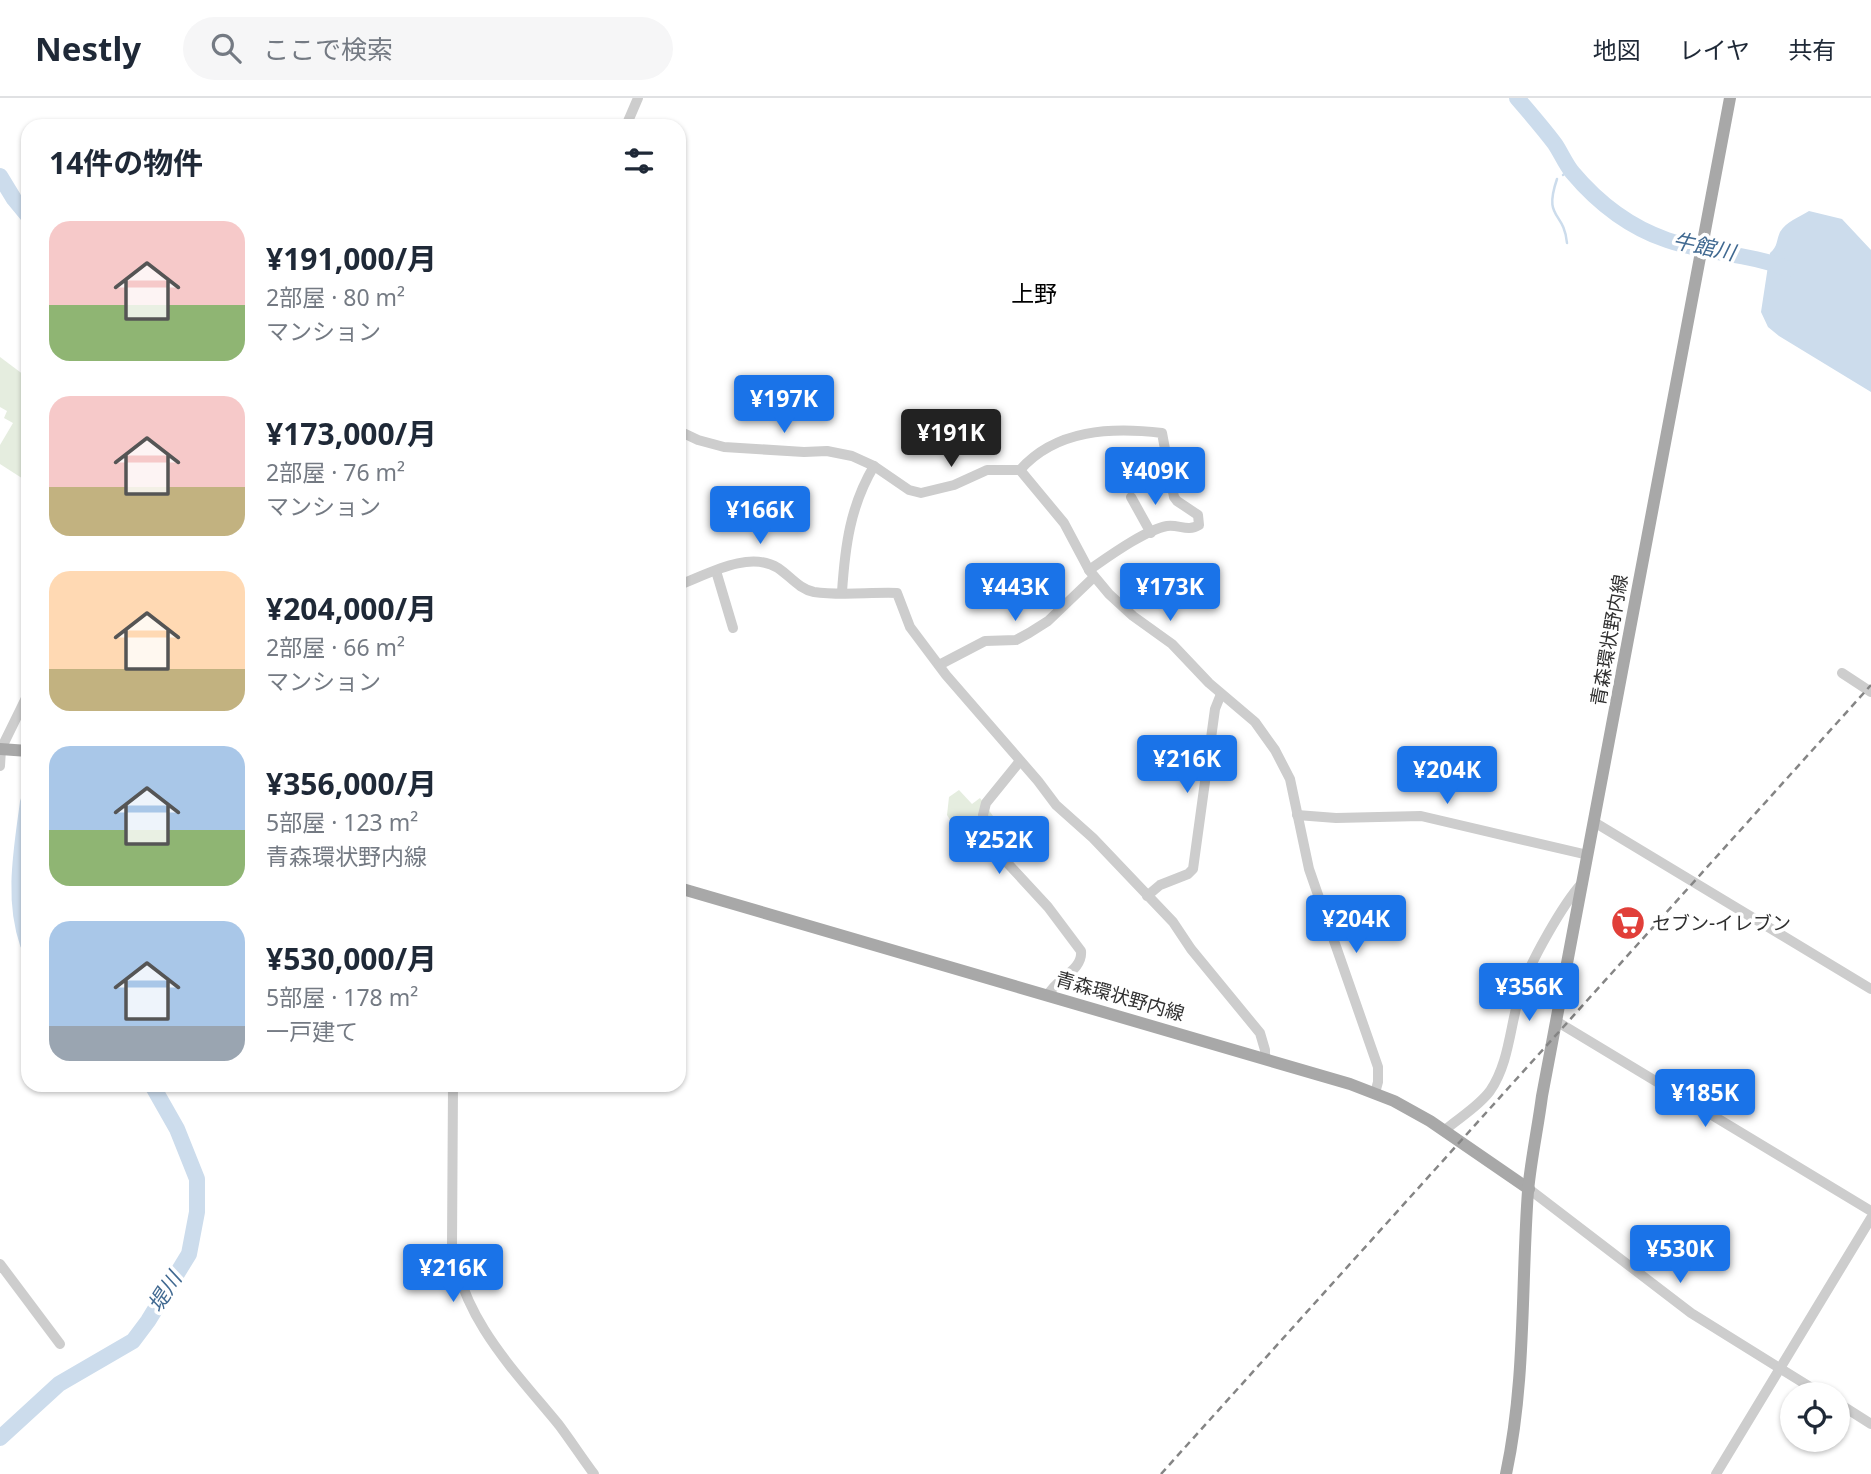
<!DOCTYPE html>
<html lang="ja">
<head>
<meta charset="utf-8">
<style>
	:root { --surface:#fff; --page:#f6f6f7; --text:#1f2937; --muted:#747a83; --line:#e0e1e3; --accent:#1a73e8 }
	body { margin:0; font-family:"Noto Sans","Noto Sans JP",sans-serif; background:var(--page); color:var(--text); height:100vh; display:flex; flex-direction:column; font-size:26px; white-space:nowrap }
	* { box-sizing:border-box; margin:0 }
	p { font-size:23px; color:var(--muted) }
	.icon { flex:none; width:38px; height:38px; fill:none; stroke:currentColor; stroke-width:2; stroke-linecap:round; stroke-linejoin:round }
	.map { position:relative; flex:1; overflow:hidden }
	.side { position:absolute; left:21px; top:21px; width:665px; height:973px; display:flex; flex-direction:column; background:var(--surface); border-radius:21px; box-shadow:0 2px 5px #0004 }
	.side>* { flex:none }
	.controls { position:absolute; left:1780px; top:1284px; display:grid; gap:14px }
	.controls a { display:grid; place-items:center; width:70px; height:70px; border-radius:50%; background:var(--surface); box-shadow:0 2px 5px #0004; font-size:35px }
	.price { position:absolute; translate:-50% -60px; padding:0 16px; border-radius:7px; background:var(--accent); color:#fff; font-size:23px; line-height:46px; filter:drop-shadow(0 2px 4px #0008) }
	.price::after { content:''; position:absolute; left:50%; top:42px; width:21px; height:16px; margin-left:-10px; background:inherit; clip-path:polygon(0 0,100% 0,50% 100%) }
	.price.selected { background:#222; color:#fff }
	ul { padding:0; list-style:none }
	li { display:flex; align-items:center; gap:21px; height:175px; padding:0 28px }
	li span { display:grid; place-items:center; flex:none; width:196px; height:140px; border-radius:21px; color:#555 }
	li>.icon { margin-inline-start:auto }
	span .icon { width:84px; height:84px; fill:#fffc; stroke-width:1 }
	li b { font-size:30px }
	h2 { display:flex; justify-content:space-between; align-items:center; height:84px; padding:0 28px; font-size:30px }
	header { display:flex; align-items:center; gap:42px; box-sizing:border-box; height:98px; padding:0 35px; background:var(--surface); border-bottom:2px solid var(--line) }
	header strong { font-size:33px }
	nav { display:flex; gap:38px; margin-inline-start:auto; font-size:24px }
	.search { width:490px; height:63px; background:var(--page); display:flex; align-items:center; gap:18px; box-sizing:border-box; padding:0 24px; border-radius:38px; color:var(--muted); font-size:26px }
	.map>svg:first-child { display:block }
</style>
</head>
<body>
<header>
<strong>Nestly</strong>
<div class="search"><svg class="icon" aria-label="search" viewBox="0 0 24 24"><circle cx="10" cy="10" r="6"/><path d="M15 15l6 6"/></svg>ここで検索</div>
<nav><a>地図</a><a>レイヤ</a><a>共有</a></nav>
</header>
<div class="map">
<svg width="1871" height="1376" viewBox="0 0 1871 1376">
	<rect width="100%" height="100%" fill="#fff"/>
	<g fill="#e5eddf">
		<polygon points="0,259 28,280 28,384 0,366 0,347 13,325 4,320 7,313 0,309"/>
		<polygon points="959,692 972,706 980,700 1006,736 990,753 982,743 974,749 959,736 964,730 957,722 952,725 947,717 949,699"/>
	</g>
	<path fill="#ccdcec" d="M1809,113L1842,121L1871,152V294L1779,238L1768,229L1761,214L1770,155C1778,148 1776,143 1780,134C1786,124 1799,119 1809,113Z"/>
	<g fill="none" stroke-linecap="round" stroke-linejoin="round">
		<g stroke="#ccdcec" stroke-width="2.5">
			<polyline points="1563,77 1570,72"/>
			<path d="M1557,81C1543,122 1564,112 1567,145"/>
		</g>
		<g stroke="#ccdcec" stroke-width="16">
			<path d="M1517,0C1530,15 1543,30 1555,46C1561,55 1565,65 1572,74C1598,105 1629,129 1667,142C1707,156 1749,155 1788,171"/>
			<polyline points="0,78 14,101 28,118"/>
			<path d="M28,704C22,750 12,801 28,846"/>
			<polyline points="0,1340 59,1286 133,1243 148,1223 189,1156 197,1114 197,1081 177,1031 152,987"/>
		</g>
		<g stroke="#cdcdcd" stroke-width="10">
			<polyline points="626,28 638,0"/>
			<polyline points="679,333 698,342 724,349 804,354 827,353 852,358 874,368 909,392 921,395 954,387 987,372 1020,372 1064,425 1089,472 1109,496 1133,518 1172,546 1209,585 1255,624 1275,652 1290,681 1309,771 1378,969 1378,984 1375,995"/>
			<path d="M1020,372C1056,331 1112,329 1162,335L1174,399L1177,403L1198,417L1199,427C1188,434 1178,426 1167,428C1145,432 1108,459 1089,472"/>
			<polyline points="1131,399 1151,435"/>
			<polyline points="716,473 733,530"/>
			<path d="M679,487C708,476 749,452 778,470C790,478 799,491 814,494C841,498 870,494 897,495L910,529L946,577L1038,683L1056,707L1093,740L1173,824L1191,851L1260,935L1265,952V960"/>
			<path d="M842,494C845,449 850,408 874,368"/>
			<polyline points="939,567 985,543 1016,542 1029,535 1048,523 1094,479"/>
			<polyline points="1842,575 1871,594"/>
			<path d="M1020,663L986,705L983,717L987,734L1000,757L1048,809L1081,853C1083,873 1056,880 1048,897"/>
			<polyline points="0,668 1,651 28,596"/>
			<polyline points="1297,717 1336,720 1421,718 1588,757"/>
			<polyline points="1594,724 1871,891"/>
			<polyline points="1147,798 1160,787 1188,776 1193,771 1215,611 1221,596"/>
			<polyline points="1556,923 1871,1113"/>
			<path d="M453,987L452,1147C463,1222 513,1271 559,1327C571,1343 582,1360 594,1376"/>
			<path d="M1445,1032C1460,1019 1478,1009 1490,993C1510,964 1510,925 1521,892C1530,864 1563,806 1582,785"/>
			<polyline points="1529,1091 1691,1215 1823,1297"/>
			<polyline points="0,1166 60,1246"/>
			<polyline points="1838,1305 1871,1326"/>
			<polyline points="1716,1376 1871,1120"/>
		</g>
		<g stroke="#a8a8a8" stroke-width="12">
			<polyline points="0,651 28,653"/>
			<polyline points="679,790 1350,986 1394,1003 1430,1023 1529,1091"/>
			<path d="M1506,1376C1526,1283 1521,1188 1528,1093C1531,1061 1538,1029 1542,998L1730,0"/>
		</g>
		<polyline stroke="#858585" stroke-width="2.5" stroke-dasharray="7 5" stroke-linecap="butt" points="1161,1376 1871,587"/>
	</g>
	<defs>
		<g id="supermarket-disc" transform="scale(1.75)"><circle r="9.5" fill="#e13f39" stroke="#fff"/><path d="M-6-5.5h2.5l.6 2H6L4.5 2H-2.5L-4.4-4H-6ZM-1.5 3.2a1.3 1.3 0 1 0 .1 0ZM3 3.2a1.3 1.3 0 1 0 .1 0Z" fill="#fff"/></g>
	</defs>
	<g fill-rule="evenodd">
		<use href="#supermarket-disc" x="1628" y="825"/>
	</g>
	<g text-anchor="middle" stroke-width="7" stroke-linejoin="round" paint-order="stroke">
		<g font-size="19" fill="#303030" stroke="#fff">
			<text transform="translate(1609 542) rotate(-80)" y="7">青森環状野内線</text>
			<text transform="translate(1120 898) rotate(16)" y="7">青森環状野内線</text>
		</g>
		<g font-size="19" fill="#303030" stroke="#fff" text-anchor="start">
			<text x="1652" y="832">セブン-イレブン</text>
		</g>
		<g font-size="21" font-style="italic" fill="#406991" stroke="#fff">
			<text transform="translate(1704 149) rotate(12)" y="7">牛館川</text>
			<text transform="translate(165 1194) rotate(-57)" y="7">堤川</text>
		</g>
		<g font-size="23" fill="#000" stroke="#fff">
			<text x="1034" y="204">上野</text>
		</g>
	</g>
</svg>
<div class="controls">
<a><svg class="icon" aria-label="locate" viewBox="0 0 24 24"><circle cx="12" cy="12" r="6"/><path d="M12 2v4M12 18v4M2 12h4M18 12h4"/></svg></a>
</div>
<b class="price" style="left:784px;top:337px">¥197K</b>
<b class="price selected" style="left:951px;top:371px">¥191K</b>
<b class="price" style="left:1155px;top:409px">¥409K</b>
<b class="price" style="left:760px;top:448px">¥166K</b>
<b class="price" style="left:1015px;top:525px">¥443K</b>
<b class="price" style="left:1170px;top:525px">¥173K</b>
<b class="price" style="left:1187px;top:697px">¥216K</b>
<b class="price" style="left:1447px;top:708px">¥204K</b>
<b class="price" style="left:999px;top:778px">¥252K</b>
<b class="price" style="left:1356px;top:857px">¥204K</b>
<b class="price" style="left:1529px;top:925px">¥356K</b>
<b class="price" style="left:1705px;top:1031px">¥185K</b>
<b class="price" style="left:1680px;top:1187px">¥530K</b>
<b class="price" style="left:453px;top:1206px">¥216K</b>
<section class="side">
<h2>14件の物件<svg class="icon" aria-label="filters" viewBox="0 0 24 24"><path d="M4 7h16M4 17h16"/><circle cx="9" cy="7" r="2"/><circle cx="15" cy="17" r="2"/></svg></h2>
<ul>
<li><span style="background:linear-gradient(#f6c9c9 60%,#8fb573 0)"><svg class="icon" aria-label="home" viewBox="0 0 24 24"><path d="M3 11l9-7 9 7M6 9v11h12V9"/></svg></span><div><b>¥191,000/月</b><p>2部屋 · 80 m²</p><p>マンション</p></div></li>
<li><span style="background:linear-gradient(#f6c9c9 65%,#c2b280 0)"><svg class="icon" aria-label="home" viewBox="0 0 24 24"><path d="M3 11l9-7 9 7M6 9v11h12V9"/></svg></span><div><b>¥173,000/月</b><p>2部屋 · 76 m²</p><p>マンション</p></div></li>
<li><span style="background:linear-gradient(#ffd9b3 70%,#c2b280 0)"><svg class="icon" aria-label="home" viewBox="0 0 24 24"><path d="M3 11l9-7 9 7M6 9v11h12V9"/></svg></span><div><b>¥204,000/月</b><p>2部屋 · 66 m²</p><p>マンション</p></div></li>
<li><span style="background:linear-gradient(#a9c7e8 60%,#8fb573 0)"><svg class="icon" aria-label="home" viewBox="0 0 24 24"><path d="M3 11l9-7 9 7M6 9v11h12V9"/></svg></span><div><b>¥356,000/月</b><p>5部屋 · 123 m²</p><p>青森環状野内線</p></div></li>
<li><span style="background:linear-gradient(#a9c7e8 75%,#9aa5b1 0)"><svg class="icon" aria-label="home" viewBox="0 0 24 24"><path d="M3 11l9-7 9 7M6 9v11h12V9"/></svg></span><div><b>¥530,000/月</b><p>5部屋 · 178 m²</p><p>一戸建て</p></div></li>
</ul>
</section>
</div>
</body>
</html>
